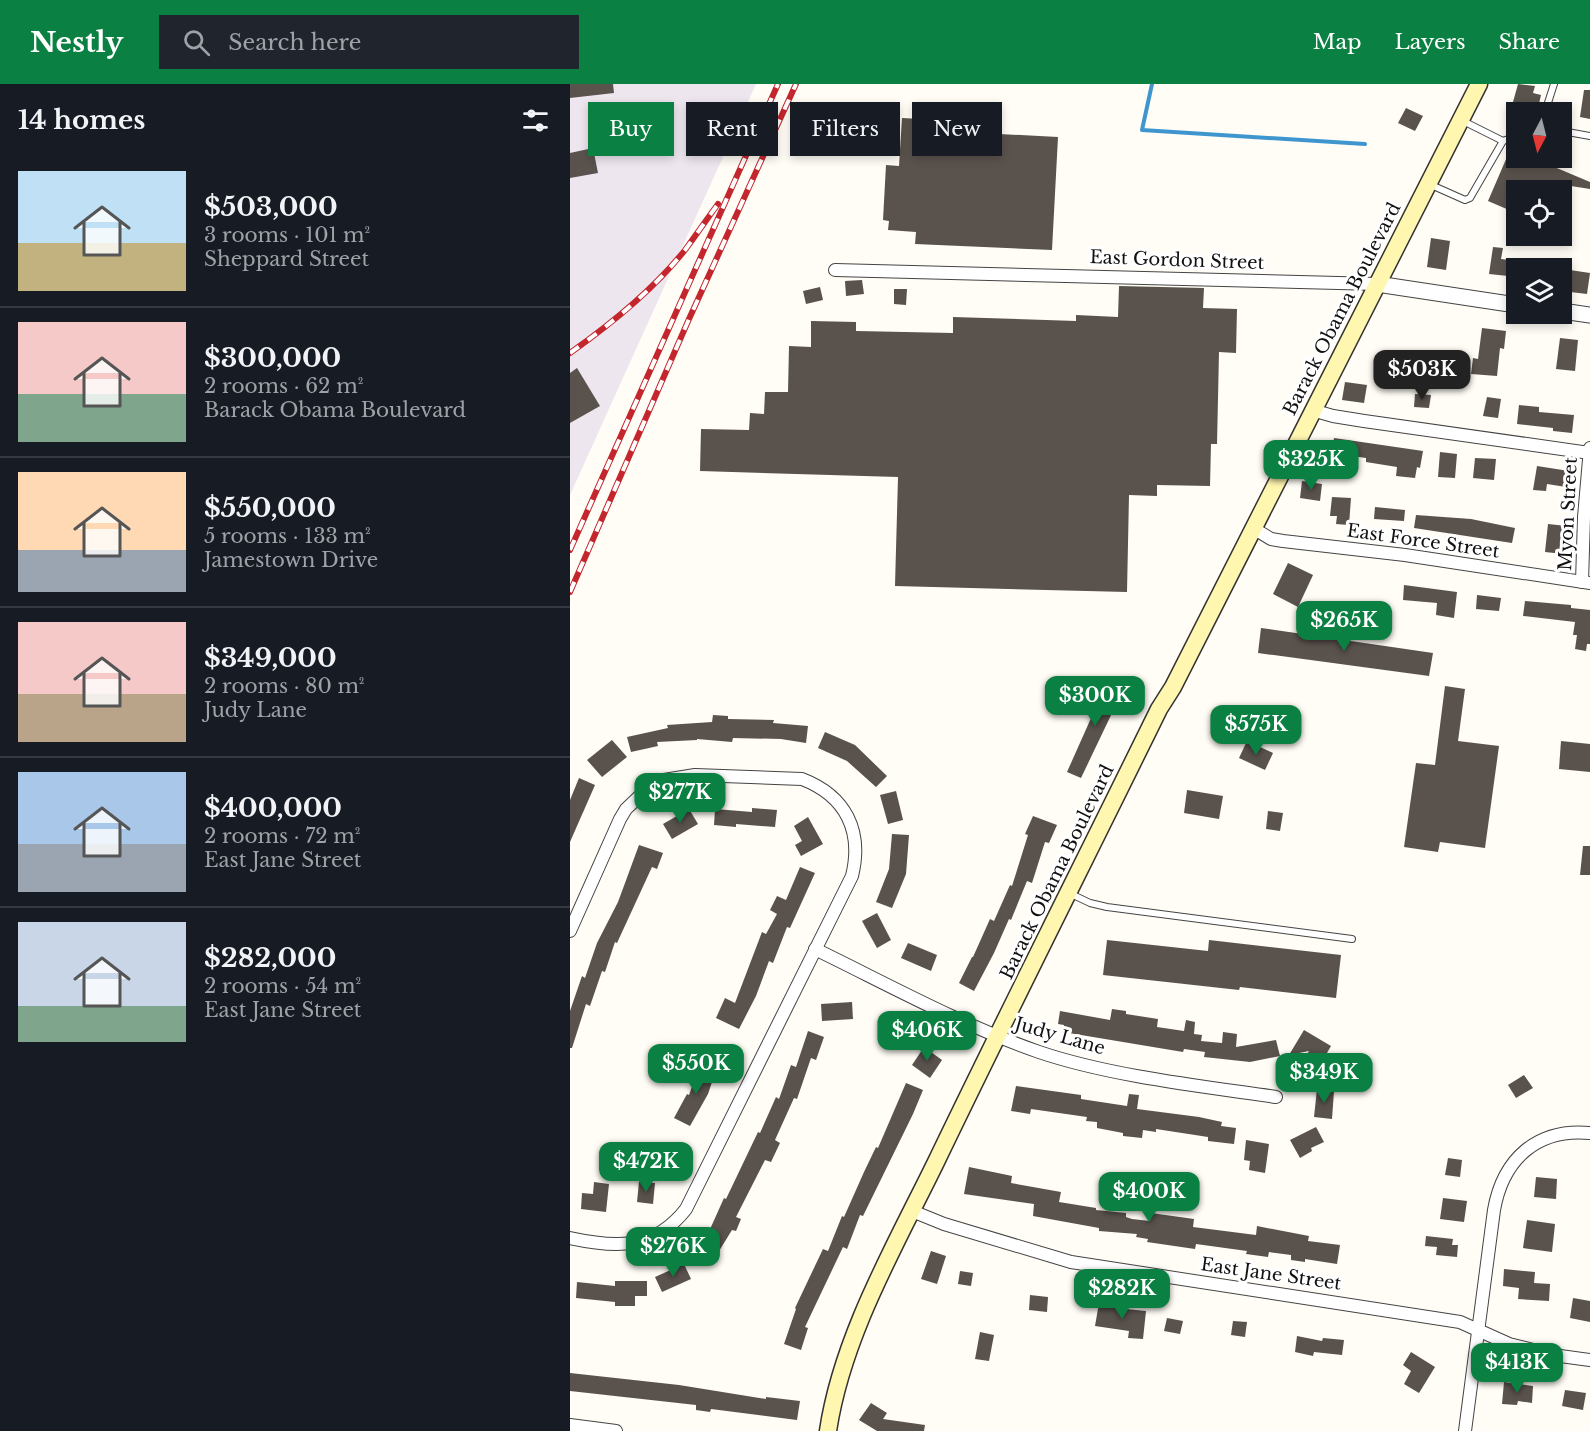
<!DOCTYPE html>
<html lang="en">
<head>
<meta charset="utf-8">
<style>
	:root { --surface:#171b24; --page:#20242c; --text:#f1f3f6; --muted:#9ea1a6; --line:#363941; --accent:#0b8043 }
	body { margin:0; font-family:"Libre Baskerville",serif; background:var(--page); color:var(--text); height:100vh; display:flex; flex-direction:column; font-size:22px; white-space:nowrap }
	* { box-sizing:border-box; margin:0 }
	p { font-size:20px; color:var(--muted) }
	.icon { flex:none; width:33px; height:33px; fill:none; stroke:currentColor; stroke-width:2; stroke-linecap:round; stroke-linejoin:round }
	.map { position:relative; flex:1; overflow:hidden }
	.panel { display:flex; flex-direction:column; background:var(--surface); width:570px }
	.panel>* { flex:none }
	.top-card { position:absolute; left:18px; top:18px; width:570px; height:54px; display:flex; gap:12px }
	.needle { width:39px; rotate:187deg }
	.fabs { position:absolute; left:936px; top:18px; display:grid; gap:12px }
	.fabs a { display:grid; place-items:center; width:66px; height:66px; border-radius:0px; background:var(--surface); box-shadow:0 3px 9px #0003; font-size:30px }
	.price { position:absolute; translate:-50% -51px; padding:0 14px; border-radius:12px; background:var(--accent); color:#fff; font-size:20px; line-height:39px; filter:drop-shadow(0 2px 3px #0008) }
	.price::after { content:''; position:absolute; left:50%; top:36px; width:18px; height:14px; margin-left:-9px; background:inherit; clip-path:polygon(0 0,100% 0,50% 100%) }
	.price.selected { background:#222; color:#fff }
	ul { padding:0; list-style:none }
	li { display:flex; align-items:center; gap:18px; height:150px; padding:0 18px }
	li+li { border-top:2px solid var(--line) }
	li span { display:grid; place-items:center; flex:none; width:168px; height:120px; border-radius:0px; color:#555 }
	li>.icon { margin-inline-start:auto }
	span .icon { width:72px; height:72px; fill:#fffc; stroke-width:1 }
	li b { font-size:26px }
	h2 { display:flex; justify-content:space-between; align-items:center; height:72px; padding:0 18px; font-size:26px }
	.pill { padding:0 21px; border-radius:0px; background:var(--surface); box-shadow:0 3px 9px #0003; font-size:21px; line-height:54px }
	.pill.selected { background:var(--accent); color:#fff }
	header { display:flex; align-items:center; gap:36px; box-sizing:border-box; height:84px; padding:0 30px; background:var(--accent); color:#fff }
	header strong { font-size:28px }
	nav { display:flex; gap:33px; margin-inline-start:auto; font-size:21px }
	.search { width:420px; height:54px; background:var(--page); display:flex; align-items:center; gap:15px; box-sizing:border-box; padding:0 21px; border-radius:0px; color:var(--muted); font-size:22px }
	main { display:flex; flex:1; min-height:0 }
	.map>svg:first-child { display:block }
</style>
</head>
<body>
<header>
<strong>Nestly</strong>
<div class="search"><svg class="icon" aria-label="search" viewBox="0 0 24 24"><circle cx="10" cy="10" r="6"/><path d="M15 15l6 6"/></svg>Search here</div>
<nav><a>Map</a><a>Layers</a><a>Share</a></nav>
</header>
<main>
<section class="panel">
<h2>14 homes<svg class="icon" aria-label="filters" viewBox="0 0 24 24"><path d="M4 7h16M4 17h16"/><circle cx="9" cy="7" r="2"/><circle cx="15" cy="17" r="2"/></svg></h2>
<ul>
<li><span style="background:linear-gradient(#bfe0f5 60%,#c2b280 0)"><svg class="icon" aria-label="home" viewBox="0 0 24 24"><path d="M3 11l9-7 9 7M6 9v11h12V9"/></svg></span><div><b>$503,000</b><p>3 rooms · 101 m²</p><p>Sheppard Street</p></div></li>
<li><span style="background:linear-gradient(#f6c9c9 60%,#7fa58c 0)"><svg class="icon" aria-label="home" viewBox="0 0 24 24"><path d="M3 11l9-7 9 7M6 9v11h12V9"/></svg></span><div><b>$300,000</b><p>2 rooms · 62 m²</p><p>Barack Obama Boulevard</p></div></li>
<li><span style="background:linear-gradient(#ffd9b3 65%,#9aa5b1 0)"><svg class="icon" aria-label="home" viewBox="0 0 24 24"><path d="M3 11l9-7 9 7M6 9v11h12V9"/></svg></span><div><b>$550,000</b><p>5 rooms · 133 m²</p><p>Jamestown Drive</p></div></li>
<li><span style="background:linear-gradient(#f6c9c9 60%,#b9a48a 0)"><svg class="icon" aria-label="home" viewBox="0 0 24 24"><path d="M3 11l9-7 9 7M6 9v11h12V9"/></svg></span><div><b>$349,000</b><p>2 rooms · 80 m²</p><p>Judy Lane</p></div></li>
<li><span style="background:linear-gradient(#a9c7e8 60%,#9aa5b1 0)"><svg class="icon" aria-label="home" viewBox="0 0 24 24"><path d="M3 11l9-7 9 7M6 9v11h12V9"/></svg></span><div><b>$400,000</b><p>2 rooms · 72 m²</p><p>East Jane Street</p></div></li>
<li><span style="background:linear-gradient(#c9d6e8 70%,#7fa58c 0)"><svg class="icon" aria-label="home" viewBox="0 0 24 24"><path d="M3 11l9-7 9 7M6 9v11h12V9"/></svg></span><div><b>$282,000</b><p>2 rooms · 54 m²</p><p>East Jane Street</p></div></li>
</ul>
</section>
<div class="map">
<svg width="1020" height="1347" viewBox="0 0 1020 1347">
	<rect width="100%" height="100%" fill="#fffdf5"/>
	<polygon fill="#eee6ef" points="0,0 186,0 0,411"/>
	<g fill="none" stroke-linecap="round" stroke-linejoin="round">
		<polyline stroke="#3f96cf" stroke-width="4" points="582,0 572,46 795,60"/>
	</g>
	<g fill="#5a524d">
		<polygon points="0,0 43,0 44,9 0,14"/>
		<polygon points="948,0 965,2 963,9 971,11 968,24 943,18"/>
		<polygon points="1014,6 1020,6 1020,35 1010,33"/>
		<polygon points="836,24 853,32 845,47 828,39"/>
		<polygon points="332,34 351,35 351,46 488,53 482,166 345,160 346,148 318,146 319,137 313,136 316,81 329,82"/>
		<polygon points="946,57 946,74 963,74 1020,98 1020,105 1001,102 999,106 966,106 958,103 956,106 946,106 946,129 918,117 943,59"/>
		<polygon points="23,64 28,89 0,94 0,69"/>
		<polygon points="861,154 880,157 876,186 857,183"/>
		<polygon points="923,163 933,164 931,175 940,176 938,192 919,190"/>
		<polygon points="993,185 1020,189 1017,210 992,207"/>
		<polygon points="292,196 294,210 276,212 275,197"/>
		<polygon points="549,202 634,204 633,224 667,225 666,269 649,268 647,360 641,360 640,402 587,401 587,412 559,411 557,508 325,502 328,393 130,387 131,345 179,346 180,329 194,330 195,308 218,308 219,262 241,263 241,237 286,238 286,247 383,249 383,233 506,237 506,231 548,233"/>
		<polygon points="250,203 253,216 236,220 233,207"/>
		<polygon points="324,205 337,205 336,221 324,220"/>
		<polygon points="912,244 936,247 934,265 930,264 927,292 901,290 903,274 908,275"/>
		<polygon points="990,254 1008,256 1005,287 986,285"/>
		<polygon points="7,284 30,322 0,339 0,289"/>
		<polygon points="775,298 797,301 794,319 772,316"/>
		<polygon points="845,310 861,311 859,324 844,323"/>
		<polygon points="917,313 931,315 928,334 913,332"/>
		<polygon points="949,321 969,323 969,328 1004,331 1002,349 983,347 983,344 947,340"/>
		<polygon points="764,354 853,367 850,384 847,383 845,394 826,392 827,383 796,378 796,374 762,369"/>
		<polygon points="870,368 887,370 885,394 868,393"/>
		<polygon points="905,374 926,375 924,396 903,394"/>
		<polygon points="967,382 999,387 996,403 977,400 976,407 963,406"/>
		<polygon points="732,397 752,400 750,417 730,414"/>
		<polygon points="762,413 781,414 779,441 766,440 767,432 760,432"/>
		<polygon points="805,423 835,426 834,437 804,435"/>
		<polygon points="846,431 901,435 945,444 942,459 844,444"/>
		<polygon points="978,440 997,442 994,470 975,468"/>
		<polygon points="718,479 743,491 728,523 703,510"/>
		<polygon points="834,501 887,508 884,534 866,531 867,519 833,516"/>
		<polygon points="907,511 931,514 929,527 906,525"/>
		<polygon points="955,517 1001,521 1001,524 1020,526 1020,560 1017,560 1016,567 1005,565 1007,551 1003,551 1005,538 953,532"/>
		<polygon points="691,544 863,569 859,592 688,569"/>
		<polygon points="528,598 553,607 546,628 543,627 511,694 497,688 530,614 524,612"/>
		<polygon points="875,602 895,605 888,657 929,662 915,764 870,758 868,768 834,763 846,679 865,681"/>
		<polygon points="143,631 158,632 158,635 204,636 203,639 238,642 236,659 211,655 163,654 162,658 127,655 127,656 87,658 88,662 61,668 57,653 98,644 97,641 142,638"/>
		<polygon points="255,648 285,661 317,692 306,703 277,677 248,664"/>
		<polygon points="42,656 57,673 32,693 17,676"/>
		<polygon points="677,657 703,669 695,686 669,674"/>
		<polygon points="991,657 1020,660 1020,688 989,685"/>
		<polygon points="9,694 25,701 0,758 0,716"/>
		<polygon points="617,706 653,712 649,735 614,729"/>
		<polygon points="326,707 333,736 318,740 310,711"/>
		<polygon points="182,724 207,726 205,743 166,740 166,743 144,741 145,725 182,728"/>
		<polygon points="119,725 128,740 102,755 93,740"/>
		<polygon points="698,727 713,729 710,747 696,745"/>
		<polygon points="463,732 487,741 479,759 475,758 462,799 457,797 441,836 439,835 424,869 404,907 389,899 402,873 403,873 420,835 424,837 440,801 442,802 458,751 455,750"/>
		<polygon points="238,733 253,760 231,772 225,761 232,757 224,742"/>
		<polygon points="322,750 339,751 336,790 322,824 306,818 319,785"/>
		<polygon points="69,761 93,769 87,785 82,783 47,859 45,858 35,888 32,887 20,922 16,920 2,964 0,964 0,927 12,892 15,894 27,859 48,818"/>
		<polygon points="1013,762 1020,762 1020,791 1010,791"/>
		<polygon points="230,783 245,789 220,844 217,843 203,879 199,877 186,912 169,945 146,934 155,914 165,919 192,848 196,850 207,830 200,826 207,812 216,816"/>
		<polygon points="307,829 321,856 307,864 292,837"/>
		<polygon points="537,856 638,867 639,856 771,871 766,914 670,903 669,906 533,891"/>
		<polygon points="338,859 367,871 361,887 331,874"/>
		<polygon points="282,918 283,935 252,937 251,920"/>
		<polygon points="542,925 556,927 556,930 588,935 587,943 614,947 616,936 625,938 624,950 632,951 631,957 652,959 653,948 667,950 666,963 706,956 710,972 680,978 634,973 635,968 614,965 613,968 493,948 494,941 488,940 490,927 540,936"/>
		<polygon points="734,946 761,962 746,988 731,979 739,967 719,971"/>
		<polygon points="238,947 254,953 246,976 241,974 227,1015 224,1014 205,1056 210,1059 201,1078 195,1076 166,1133 171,1135 166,1147 162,1146 141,1180 124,1169 141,1143 154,1114 156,1115 188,1048 190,1049 206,1013 209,1015 221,981 226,983"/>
		<polygon points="354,963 372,976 360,994 342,981"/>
		<polygon points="130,980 146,986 138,1010 120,1042 104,1034 117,1010 119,1011"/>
		<polygon points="954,991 963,1004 946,1014 938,1001"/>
		<polygon points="336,999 353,1006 343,1030 293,1132 290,1131 277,1165 273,1163 235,1243 238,1244 231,1266 214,1260 226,1225 225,1224 253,1165 258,1167 272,1132 274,1133 294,1088 306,1063 308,1064"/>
		<polygon points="446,1002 511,1011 511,1015 557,1022 559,1010 569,1011 567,1025 629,1033 652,1038 651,1042 666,1044 664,1060 638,1057 638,1053 586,1045 586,1048 573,1046 572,1054 553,1052 553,1049 527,1044 527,1038 516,1037 517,1033 461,1025 460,1030 441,1027"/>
		<polygon points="747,1005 764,1007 762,1035 744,1033"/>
		<polygon points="746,1043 754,1058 741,1064 742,1067 730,1074 720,1056"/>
		<polygon points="676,1056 699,1060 695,1089 679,1086 680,1077 674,1076"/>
		<polygon points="878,1074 892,1076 890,1093 875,1091"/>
		<polygon points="399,1083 442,1092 441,1099 491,1108 489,1118 526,1124 526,1126 556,1129 556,1133 562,1135 580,1137 581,1129 624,1135 623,1143 686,1151 687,1142 739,1152 738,1157 770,1161 767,1180 735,1175 735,1178 721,1176 721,1171 699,1168 698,1173 676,1170 677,1167 626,1160 625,1165 577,1158 578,1155 566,1153 567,1150 529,1147 529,1144 463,1132 464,1120 394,1110"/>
		<polygon points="966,1093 987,1095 986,1115 964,1113"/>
		<polygon points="24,1098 39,1100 36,1128 11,1125 12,1109 23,1110"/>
		<polygon points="69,1098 85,1099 83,1120 67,1118"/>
		<polygon points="873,1114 897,1117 894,1138 870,1135"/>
		<polygon points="957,1136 985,1140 982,1168 953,1164"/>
		<polygon points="856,1152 883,1155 882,1161 888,1161 887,1173 866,1171 867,1163 855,1162"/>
		<polygon points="361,1167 376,1172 367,1200 351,1195"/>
		<polygon points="114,1180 121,1195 92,1208 85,1193"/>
		<polygon points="934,1185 965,1188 964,1199 980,1200 979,1217 948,1215 949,1204 933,1202"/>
		<polygon points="390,1187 403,1189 401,1202 388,1200"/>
		<polygon points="45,1197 77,1197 77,1212 65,1212 65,1222 45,1222 45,1218 6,1214 7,1198 45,1202"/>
		<polygon points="460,1211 478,1213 477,1228 459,1226"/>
		<polygon points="1003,1214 1020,1217 1020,1238 1000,1234"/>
		<polygon points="529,1219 546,1221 546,1224 576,1227 573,1255 558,1254 559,1247 525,1242"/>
		<polygon points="597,1234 613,1237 610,1250 594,1247"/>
		<polygon points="663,1237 677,1238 675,1253 661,1251"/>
		<polygon points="410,1248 424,1251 419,1277 405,1275"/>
		<polygon points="727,1252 752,1257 753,1254 774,1256 772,1271 744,1268 743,1272 725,1268"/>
		<polygon points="841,1268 865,1283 849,1309 834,1300 841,1287 833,1281"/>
		<polygon points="0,1289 109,1301 196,1315 196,1313 230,1317 227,1336 141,1325 140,1328 126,1326 126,1321 0,1307"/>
		<polygon points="934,1298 963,1302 962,1319 948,1317 947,1321 932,1320"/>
		<polygon points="995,1306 1016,1309 1013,1326 992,1322"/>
		<polygon points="301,1319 317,1329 313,1335 355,1341 354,1347 307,1347 289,1336"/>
	</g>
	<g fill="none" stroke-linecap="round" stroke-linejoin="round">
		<g stroke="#444" stroke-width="8">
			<g id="service">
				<polyline points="975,28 984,0"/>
				<polyline points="893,37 933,57"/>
				<polyline points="992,47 1020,52"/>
				<polyline points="859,100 895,116 900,114 933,57 946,52"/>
				<polyline points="499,809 520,819 537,823 782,855"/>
			</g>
		</g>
		<g stroke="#444" stroke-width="14">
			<g id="minor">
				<polyline points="265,186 807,200"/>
				<polyline points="742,326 763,332 794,337 1020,369"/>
				<polyline points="683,444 701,455 713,457 835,471 1020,499"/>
				<polyline points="1012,498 1014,433 1020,364"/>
				<path d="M0,847L50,735L56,725L76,706L94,696L125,691L232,695C276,712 293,747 282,792L116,1125C84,1166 46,1164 0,1154"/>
				<path d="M245,865C319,901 391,941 469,968C540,992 630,1002 706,1013"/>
				<polyline points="342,1127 374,1140 501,1178 890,1238 939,1260 983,1271 1020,1276"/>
				<polyline points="0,1341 46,1347"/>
				<path d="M895,1347L924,1126C933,1075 967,1044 1020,1049"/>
			</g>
		</g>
		<g stroke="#444" stroke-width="17">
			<g id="tertiary">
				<polyline points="807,200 946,221"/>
				<polyline points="992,227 1020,231"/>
			</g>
		</g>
		<g stroke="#333" stroke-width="19">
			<path id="secondary" d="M258,1347C272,1253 325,1162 366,1078C439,926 515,776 589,625L603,603L909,0"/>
		</g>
		<use href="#service" stroke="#fff" stroke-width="6"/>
		<use href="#minor" stroke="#fff" stroke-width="12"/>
		<use href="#tertiary" stroke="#fff" stroke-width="15"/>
		<use href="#secondary" stroke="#fff6b0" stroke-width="16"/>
		<g stroke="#c4262e" stroke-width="6">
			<g id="rail">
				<path d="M0,269C41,240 84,205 115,166C126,151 137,135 148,120"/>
				<polyline points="0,466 208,0"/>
				<polyline points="0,508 119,235 226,0"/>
			</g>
		</g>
		<use href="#rail" stroke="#fff" stroke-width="4" stroke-dasharray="11" stroke-linecap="butt"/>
	</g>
	<g text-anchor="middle" stroke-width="6" stroke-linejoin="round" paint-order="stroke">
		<g font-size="18" fill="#111" stroke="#fff">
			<text transform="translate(607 176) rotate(2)" y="6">East Gordon Street</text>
			<text transform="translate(772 225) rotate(-63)" y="6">Barack Obama Boulevard</text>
			<text transform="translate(998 430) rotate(-87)" y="6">Myon Street</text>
			<text transform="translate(853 457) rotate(8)" y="6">East Force Street</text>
			<text transform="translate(487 788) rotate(-64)" y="6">Barack Obama Boulevard</text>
			<text transform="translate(490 952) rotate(16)" y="6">Judy Lane</text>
			<text transform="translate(701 1190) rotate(8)" y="6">East Jane Street</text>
		</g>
	</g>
</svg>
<div class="fabs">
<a><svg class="needle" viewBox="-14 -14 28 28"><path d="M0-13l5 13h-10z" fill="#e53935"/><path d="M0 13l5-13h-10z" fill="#9ea1a6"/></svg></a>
<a><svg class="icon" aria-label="locate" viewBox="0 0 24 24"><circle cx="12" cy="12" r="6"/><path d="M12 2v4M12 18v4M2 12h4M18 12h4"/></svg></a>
<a><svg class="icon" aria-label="layers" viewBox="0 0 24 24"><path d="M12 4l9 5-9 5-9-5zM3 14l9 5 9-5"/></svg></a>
</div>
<b class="price selected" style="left:852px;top:317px">$503K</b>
<b class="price" style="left:741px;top:407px">$325K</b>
<b class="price" style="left:774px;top:568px">$265K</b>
<b class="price" style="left:525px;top:643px">$300K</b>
<b class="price" style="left:686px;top:672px">$575K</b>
<b class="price" style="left:110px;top:740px">$277K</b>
<b class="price" style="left:357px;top:978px">$406K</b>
<b class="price" style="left:126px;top:1011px">$550K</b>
<b class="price" style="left:754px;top:1020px">$349K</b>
<b class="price" style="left:76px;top:1109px">$472K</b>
<b class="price" style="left:579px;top:1139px">$400K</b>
<b class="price" style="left:103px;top:1194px">$276K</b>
<b class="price" style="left:552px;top:1236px">$282K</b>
<b class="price" style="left:947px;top:1310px">$413K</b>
<div class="top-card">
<a class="pill selected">Buy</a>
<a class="pill">Rent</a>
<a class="pill">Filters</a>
<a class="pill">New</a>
</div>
</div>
</main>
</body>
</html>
